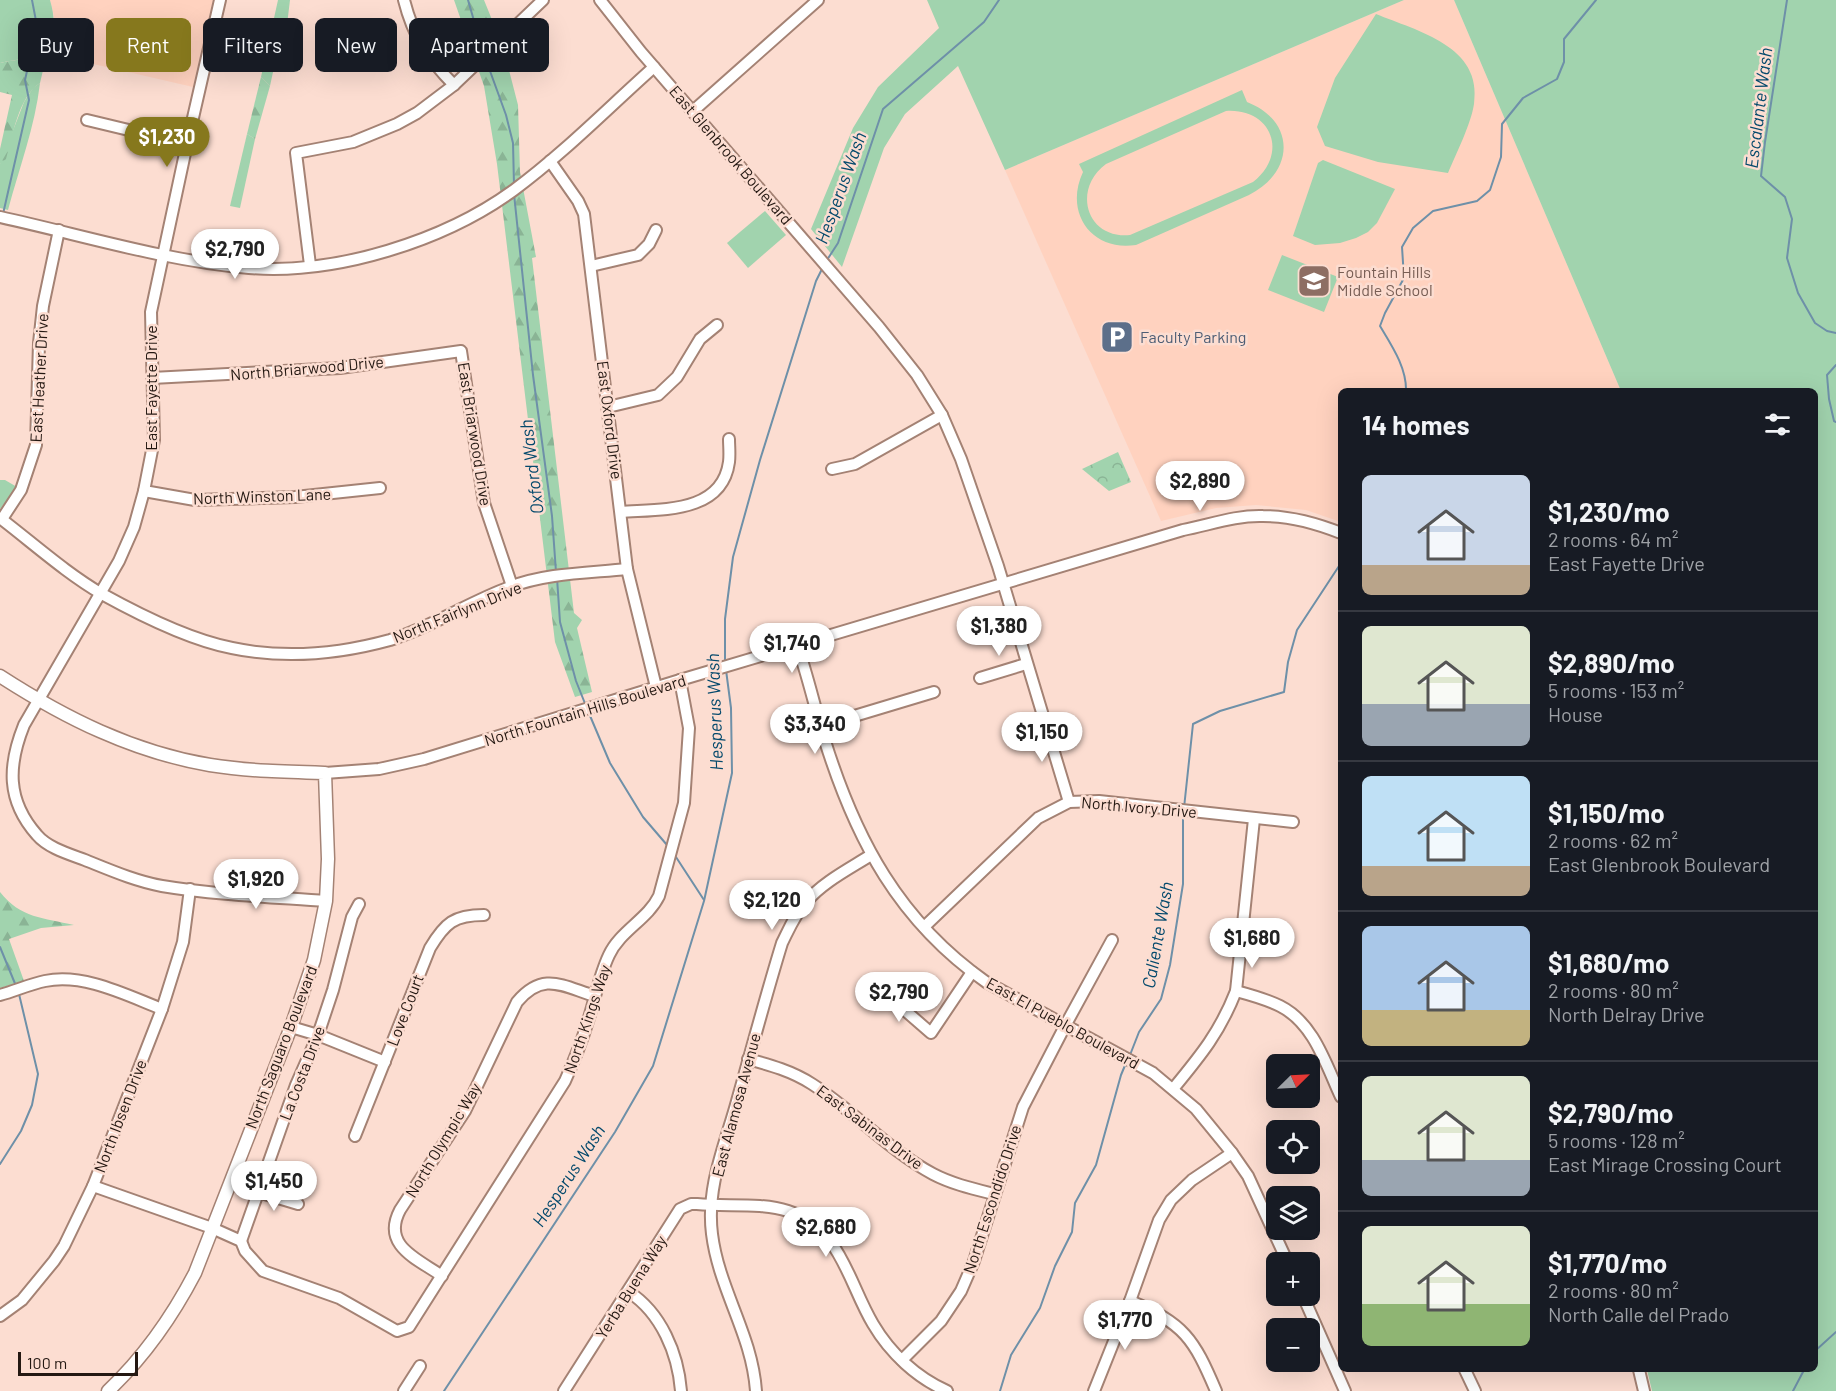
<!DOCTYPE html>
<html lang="en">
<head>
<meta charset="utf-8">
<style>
	:root { --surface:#171b24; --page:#242831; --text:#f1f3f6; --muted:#9ea1a6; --line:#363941; --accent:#86781d }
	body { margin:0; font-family:Barlow,sans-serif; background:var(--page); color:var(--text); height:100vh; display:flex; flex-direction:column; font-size:22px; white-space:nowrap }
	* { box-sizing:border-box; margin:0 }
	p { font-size:20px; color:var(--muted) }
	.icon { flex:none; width:33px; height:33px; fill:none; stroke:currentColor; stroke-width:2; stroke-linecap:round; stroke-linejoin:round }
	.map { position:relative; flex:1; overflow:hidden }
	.side { position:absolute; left:1338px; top:388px; width:480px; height:984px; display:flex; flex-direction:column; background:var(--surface); border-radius:9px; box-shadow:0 6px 24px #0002 }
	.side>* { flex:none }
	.hud { position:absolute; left:18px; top:18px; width:570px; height:54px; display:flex; gap:12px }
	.needle { width:39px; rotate:66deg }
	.buttons { position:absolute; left:1266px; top:1054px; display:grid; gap:12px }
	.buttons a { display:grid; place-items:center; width:54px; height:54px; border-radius:9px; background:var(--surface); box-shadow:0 6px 24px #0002; font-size:30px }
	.scale { position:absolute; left:18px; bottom:15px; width:120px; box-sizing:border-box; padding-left:6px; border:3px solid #241812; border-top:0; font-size:16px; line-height:21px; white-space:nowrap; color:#241812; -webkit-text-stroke:4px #fcddd1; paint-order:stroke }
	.price { position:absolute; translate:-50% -51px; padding:0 14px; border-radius:21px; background:#fff; color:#222; font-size:20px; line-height:39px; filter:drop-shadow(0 2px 3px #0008) }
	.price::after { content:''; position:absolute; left:50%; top:36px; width:18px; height:14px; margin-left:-9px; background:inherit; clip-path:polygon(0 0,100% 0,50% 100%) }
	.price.on { background:var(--accent); color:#fff }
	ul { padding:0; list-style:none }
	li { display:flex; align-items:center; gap:18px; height:150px; padding:0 24px }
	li+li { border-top:2px solid var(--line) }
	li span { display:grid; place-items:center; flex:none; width:168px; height:120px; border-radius:9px; color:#555 }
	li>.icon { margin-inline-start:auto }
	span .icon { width:72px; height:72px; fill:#fffc; stroke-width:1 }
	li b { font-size:26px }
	h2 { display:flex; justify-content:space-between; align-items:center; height:72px; padding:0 24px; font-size:26px }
	.chip { padding:0 21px; border-radius:9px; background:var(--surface); box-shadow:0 6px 24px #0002; font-size:21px; line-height:54px }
	.chip.on { background:var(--accent); color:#fff }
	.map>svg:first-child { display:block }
</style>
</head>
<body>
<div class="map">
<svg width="1836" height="1391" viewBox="0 0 1836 1391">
	<defs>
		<pattern id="forest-firs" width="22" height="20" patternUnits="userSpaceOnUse" patternTransform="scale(1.5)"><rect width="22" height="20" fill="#a1d3ae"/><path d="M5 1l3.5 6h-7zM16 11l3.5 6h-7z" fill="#8ab495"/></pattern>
		<pattern id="park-crowns" width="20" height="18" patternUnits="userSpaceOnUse" patternTransform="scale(1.5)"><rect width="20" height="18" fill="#a1d3ae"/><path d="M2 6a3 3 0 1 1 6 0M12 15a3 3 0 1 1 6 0" fill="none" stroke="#8ab495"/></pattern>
	</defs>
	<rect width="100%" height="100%" fill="#fcddd1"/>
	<g fill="#ffd2bf">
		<polygon points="50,0 213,0 193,87 46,53 54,31 54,16"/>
		<polygon points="1404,0 1454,0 1621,391 1341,392 1341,522 1306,510 1256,505 1216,508 1161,521 1005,170"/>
	</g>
	<g fill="#a1d3ae" fill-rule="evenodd">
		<path d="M0,0H50C55,17 55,29 49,45L38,39L30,43C22,64 20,58 0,63Z"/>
		<polygon points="278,0 290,0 286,33 276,58 270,86 261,77"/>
		<polygon points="927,0 1404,0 1005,170 958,66 905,114 884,148 842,267 811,229 853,128 878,87 939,28"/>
		<polygon points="1454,0 1836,0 1836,1391 1652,1391 1647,1370 1815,1370 1815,392 1621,391"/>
		<path d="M1376,14C1417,31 1483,46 1474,104C1471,124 1456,154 1448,173L1378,162L1325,146L1317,127L1335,78Z"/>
		<path d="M40,83C35,127 19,168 8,210L0,208V164L24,102L33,88Z"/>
		<path d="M1242,90L1247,102C1296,121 1295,172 1249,195L1136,245C1091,252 1064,212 1083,172L1079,164ZM1226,111C1272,108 1289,154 1253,182L1130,235C1086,239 1072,189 1106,164Z"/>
		<polygon points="247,134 255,139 240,208 230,206"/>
		<polygon points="1323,160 1395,189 1377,223 1368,232 1356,238 1340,243 1315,245 1293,236 1318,163"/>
		<polygon points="765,211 786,235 748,268 727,243"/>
		<polygon points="1282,255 1338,277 1324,312 1268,290"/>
		<polygon points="0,480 5,480 17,487 0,509"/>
	</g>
	<g fill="url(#forest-firs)">
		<polygon points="454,0 484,0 503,47 518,105 520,172 536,257 532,258 574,613 582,620 577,628 592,692 575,697 555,642 497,164 484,86"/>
		<path d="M38,39L49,45L40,83C18,98 13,135 6,159L0,164V149L12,95L0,92V63C20,58 22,64 30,43Z"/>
		<polygon points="261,77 270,86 255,139 247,134"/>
		<path d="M0,892C20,918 44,918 74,925L41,928L9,939L24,981L0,988Z"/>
	</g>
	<polygon fill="url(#park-crowns)" points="1118,452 1131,482 1109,491 1082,469"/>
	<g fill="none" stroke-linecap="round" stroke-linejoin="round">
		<g stroke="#6e90a8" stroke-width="2">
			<polyline points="468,0 483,52"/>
			<polyline points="1787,0 1765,142 1761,176 1785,197 1792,219 1787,258 1798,293 1815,323 1827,331 1836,333"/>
			<polyline points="486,60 506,115 513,143 514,185"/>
			<polyline points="514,194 533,375 552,516 556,572"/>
			<polyline points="3,214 29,100 25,80 37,26 32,0"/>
			<polyline points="827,260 838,243 883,109 984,22 999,0"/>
			<polyline points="1836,365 1827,375 1829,399 1834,421 1836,422"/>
			<path d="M1406,392C1407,368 1392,346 1380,326L1385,313L1404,278L1402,247L1413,228L1433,211L1477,201L1490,190L1501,157L1502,124L1523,98L1557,79L1564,62V39L1596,0"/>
			<polyline points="557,578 560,622 576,681 586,706"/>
			<polyline points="725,661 725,619 733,557 760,460 816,281 823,267"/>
			<polyline points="588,711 610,763 643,817 667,845"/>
			<polyline points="1184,808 1193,724 1220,711 1284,692 1288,662 1297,630 1341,563"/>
			<polyline points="674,854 704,900"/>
			<polyline points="0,947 16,986"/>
			<polyline points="1130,1055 1139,1032 1161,999 1170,965 1183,884 1183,813"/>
			<polyline points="0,1164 21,1131 32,1105 38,1074 19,994"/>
			<polyline points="1815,1351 1836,1332"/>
			<polyline points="444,1391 615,1132 653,1066 704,901 732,773 731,708 726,670"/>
			<polyline points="1000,1391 1011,1355 1040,1308 1055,1266 1072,1232 1075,1203 1096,1165 1121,1075 1126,1063"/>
			<polyline points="1793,1391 1804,1370"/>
		</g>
		<g stroke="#a48274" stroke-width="14">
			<g id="minor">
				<path d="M220,0L187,144L151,312L154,440L144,491L134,527L119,561L24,725C8,765 6,800 37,835C48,848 69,854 85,860C110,870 135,881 162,886C216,895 271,897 326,901"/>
				<path d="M404,0C413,36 428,59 454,85"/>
				<polyline points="600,0 641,52 879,327 917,375 942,415 961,459 998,566 1069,802"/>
				<polyline points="693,111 818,0"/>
				<polyline points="87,120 187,144"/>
				<polyline points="550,161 578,201 584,214 627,569 656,687"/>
				<path d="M0,217C82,235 165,261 249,268C336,275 444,241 514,190C564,153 608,108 654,67"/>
				<polyline points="310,265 296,153 353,142 397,124 417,113 454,85 543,0"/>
				<polyline points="591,266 638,255 649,244 656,230"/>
				<polyline points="152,378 340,368 461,351 484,503 512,586"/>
				<polyline points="608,407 658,395 677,377 700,339 717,325"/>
				<polyline points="832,469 855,464 942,415"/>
				<polyline points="144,491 195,500 295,497 380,488"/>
				<path d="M621,512C660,509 722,514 729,462C730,454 729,446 729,439"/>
				<path d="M0,518C34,544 66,573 102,594C140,615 190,640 232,648C284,659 339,654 390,640C432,627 469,602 510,587C546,573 589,573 627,569"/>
				<polyline points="2,519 21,490 36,445 39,343 43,306 59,230"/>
				<path d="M797,645C808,676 815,709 825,741C856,840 899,921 986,982L1153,1073L1196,1109L1232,1153L1248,1176L1288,1263"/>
				<polyline points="980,678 1026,664"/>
				<polyline points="821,726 934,692"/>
				<path d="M325,773L379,769L424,759L680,680L1183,530C1209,525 1236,515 1263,516C1290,516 1316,523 1341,533"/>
				<polyline points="924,927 1038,818 1069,802 1099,801 1293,822"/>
				<path d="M1236,991C1251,995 1266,999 1280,1006C1314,1023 1326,1065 1341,1097"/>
				<polyline points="885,993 931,1033 972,972"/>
				<path d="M0,995C15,991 30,984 45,981C84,973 126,995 162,1009"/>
				<polyline points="291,1027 318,1035 385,1062"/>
				<path d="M748,1059C770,1065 792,1071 812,1084C854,1111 888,1150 933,1174C952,1184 974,1189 994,1194"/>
				<path d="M1173,1089C1201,1055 1220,1032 1236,991L1254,819"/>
				<path d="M355,1136L430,948C445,923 454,915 484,915"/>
				<path d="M93,1186L212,1228L241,1241L245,1251L263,1271L339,1298L397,1331L409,1327L565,1081C574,1061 582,1041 588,1021C595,999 599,976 609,955C620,931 648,919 659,896L684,803L689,728L680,680"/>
				<polyline points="258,1192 298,1204"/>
				<polyline points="241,1241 296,1085 318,1035 333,990 352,917 359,904"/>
				<path d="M442,1276C418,1259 381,1246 400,1210L465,1111L517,1002C543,971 562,986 595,996"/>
				<path d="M629,1292C661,1313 678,1353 681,1391"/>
				<polyline points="1303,1296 1345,1391"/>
				<path d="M1130,1301C1184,1323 1194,1339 1216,1391"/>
				<polyline points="0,1316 22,1300 54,1261 64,1246 93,1186 162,1009 183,942 190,889"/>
				<polyline points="902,1360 941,1321 961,1291 974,1261 1023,1107 1065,1026 1112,940"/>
				<polyline points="1465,1370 1475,1391"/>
				<polyline points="1639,1370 1644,1391"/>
				<polyline points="404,1391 420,1366"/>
				<path d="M564,1391L680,1209L691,1204H697C726,1207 760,1202 788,1211C841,1228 848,1282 873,1324C890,1353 917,1378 947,1391"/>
				<path d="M756,1391C752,1334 719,1290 712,1234C706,1187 725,1145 737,1101C752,1048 766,995 782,943C789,929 795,914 806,902C823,882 849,869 871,855"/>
				<polyline points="1094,1391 1130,1301 1159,1220 1171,1200 1192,1180 1232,1153"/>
			</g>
		</g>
		<g stroke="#a48274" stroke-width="15">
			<path id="major" d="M0,676C65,718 133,752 210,765C248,771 287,772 325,773L328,859L326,901L314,960L291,1027L195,1273C172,1317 144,1357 108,1391"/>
		</g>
		<use href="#minor" stroke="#fff" stroke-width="10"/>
		<use href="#major" stroke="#fff" stroke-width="12"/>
	</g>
	<defs>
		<g id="school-square" transform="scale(1.725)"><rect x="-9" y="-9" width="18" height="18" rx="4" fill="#8d6e63" stroke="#fcddd1"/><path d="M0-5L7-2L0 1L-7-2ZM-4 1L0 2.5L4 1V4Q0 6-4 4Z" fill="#fff"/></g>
		<g id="parking-square" transform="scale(1.725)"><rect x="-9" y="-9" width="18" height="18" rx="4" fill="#5c6f8a" stroke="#fcddd1"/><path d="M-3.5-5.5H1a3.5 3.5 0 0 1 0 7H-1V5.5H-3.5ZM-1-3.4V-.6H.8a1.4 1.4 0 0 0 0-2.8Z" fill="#fff"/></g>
	</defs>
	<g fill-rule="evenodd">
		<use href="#school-square" x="1314" y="281"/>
		<use href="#parking-square" x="1117" y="337"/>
	</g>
	<g text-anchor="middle" stroke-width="5" stroke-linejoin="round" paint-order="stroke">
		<g font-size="16" fill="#241812" stroke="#fcddd1">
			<text transform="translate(731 155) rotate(49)" y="6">East Glenbrook Boulevard</text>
			<text transform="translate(307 368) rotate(-5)" y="6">North Briarwood Drive</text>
			<text transform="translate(39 378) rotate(-87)" y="6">East Heather Drive</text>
			<text transform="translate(151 388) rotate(-90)" y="6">East Fayette Drive</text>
			<text transform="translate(610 420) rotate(83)" y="6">East Oxford Drive</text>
			<text transform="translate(475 434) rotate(81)" y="6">East Briarwood Drive</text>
			<text transform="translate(262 496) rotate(-2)" y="6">North Winston Lane</text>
			<text transform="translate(457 612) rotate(-22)" y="6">North Fairlynn Drive</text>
			<text transform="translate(585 710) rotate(-17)" y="6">North Fountain Hills Boulevard</text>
			<text transform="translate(1139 807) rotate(5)" y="6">North Ivory Drive</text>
			<text transform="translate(405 1010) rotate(-69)" y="6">Love Court</text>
			<text transform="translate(587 1019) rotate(-71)" y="6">North Kings Way</text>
			<text transform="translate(1063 1023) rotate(29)" y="6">East El Pueblo Boulevard</text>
			<text transform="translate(281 1047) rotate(-69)" y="6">North Saguaro Boulevard</text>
			<text transform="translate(302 1073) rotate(-69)" y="6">La Costa Drive</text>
			<text transform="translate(736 1105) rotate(-75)" y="6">East Alamosa Avenue</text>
			<text transform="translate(120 1116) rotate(-69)" y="6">North Ibsen Drive</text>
			<text transform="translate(870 1127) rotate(37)" y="6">East Sabinas Drive</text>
			<text transform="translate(443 1140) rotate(-59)" y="6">North Olympic Way</text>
			<text transform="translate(992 1199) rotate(-72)" y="6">North Escondido Drive</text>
			<text transform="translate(631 1287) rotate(-58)" y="6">Yerba Buena Way</text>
		</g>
		<g font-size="16" fill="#785e54" stroke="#fcddd1" text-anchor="start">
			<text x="1337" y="278">Fountain Hills<tspan x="1337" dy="18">Middle School</tspan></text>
		</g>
		<g font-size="16" fill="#4e5e75" stroke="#fcddd1" text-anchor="start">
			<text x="1140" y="343">Faculty Parking</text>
		</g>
		<g font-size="18" font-style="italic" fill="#04496c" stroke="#fcddd1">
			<text transform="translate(1759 108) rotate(-83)" y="6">Escalante Wash</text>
			<text transform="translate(841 188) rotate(-70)" y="6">Hesperus Wash</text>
			<text transform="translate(532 467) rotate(-97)" y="6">Oxford Wash</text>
			<text transform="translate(715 712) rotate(-92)" y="6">Hesperus Wash</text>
			<text transform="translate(1158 935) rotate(-80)" y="6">Caliente Wash</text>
			<text transform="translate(569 1176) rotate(-57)" y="6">Hesperus Wash</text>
		</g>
	</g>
</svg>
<div class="buttons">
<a><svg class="needle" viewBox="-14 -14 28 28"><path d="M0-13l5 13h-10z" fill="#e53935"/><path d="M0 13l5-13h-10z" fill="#9ea1a6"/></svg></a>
<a><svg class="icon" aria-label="locate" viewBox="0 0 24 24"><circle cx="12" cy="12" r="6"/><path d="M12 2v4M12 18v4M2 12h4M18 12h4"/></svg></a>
<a><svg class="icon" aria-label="layers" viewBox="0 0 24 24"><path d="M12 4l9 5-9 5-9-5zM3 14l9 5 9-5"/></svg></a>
<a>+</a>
<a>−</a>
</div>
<div class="scale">100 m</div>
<b class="price on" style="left:167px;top:168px">$1,230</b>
<b class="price" style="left:235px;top:280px">$2,790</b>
<b class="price" style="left:1200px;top:512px">$2,890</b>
<b class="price" style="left:999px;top:657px">$1,380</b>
<b class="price" style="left:792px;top:674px">$1,740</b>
<b class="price" style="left:815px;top:755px">$3,340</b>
<b class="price" style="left:1042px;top:763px">$1,150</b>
<b class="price" style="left:256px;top:910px">$1,920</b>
<b class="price" style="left:772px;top:931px">$2,120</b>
<b class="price" style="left:1252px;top:969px">$1,680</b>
<b class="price" style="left:899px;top:1023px">$2,790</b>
<b class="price" style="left:274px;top:1212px">$1,450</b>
<b class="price" style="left:826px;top:1258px">$2,680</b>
<b class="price" style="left:1125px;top:1351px">$1,770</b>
<div class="hud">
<a class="chip">Buy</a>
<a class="chip on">Rent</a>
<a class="chip">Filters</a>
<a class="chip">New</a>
<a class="chip">Apartment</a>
</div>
<section class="side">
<h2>14 homes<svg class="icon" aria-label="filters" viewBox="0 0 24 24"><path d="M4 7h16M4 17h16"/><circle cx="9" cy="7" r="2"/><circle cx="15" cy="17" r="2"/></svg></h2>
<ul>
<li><span style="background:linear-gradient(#c9d6e8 75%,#b9a48a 0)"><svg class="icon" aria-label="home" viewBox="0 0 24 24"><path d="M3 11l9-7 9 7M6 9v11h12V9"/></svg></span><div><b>$1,230/mo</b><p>2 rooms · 64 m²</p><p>East Fayette Drive</p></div></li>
<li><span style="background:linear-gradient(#dfe7d0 65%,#9aa5b1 0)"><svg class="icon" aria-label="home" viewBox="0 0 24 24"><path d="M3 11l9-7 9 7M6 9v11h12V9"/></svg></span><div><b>$2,890/mo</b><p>5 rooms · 153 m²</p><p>House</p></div></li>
<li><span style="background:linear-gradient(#bfe0f5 75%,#b9a48a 0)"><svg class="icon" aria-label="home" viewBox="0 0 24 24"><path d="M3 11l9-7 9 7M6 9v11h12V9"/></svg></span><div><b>$1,150/mo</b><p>2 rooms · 62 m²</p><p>East Glenbrook Boulevard</p></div></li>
<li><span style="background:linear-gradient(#a9c7e8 70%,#c2b280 0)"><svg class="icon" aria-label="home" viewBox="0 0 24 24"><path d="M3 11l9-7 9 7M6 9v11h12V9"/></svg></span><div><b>$1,680/mo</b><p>2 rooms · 80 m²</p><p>North Delray Drive</p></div></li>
<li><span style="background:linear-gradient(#dfe7d0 70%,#9aa5b1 0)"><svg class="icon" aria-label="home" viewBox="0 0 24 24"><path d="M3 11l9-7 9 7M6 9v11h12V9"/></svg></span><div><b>$2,790/mo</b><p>5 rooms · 128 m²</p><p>East Mirage Crossing Court</p></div></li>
<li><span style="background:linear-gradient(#dfe7d0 65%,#8fb573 0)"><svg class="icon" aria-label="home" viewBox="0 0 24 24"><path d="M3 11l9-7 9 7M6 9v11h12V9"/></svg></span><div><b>$1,770/mo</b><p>2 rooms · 80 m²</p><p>North Calle del Prado</p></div></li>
</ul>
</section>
</div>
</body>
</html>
